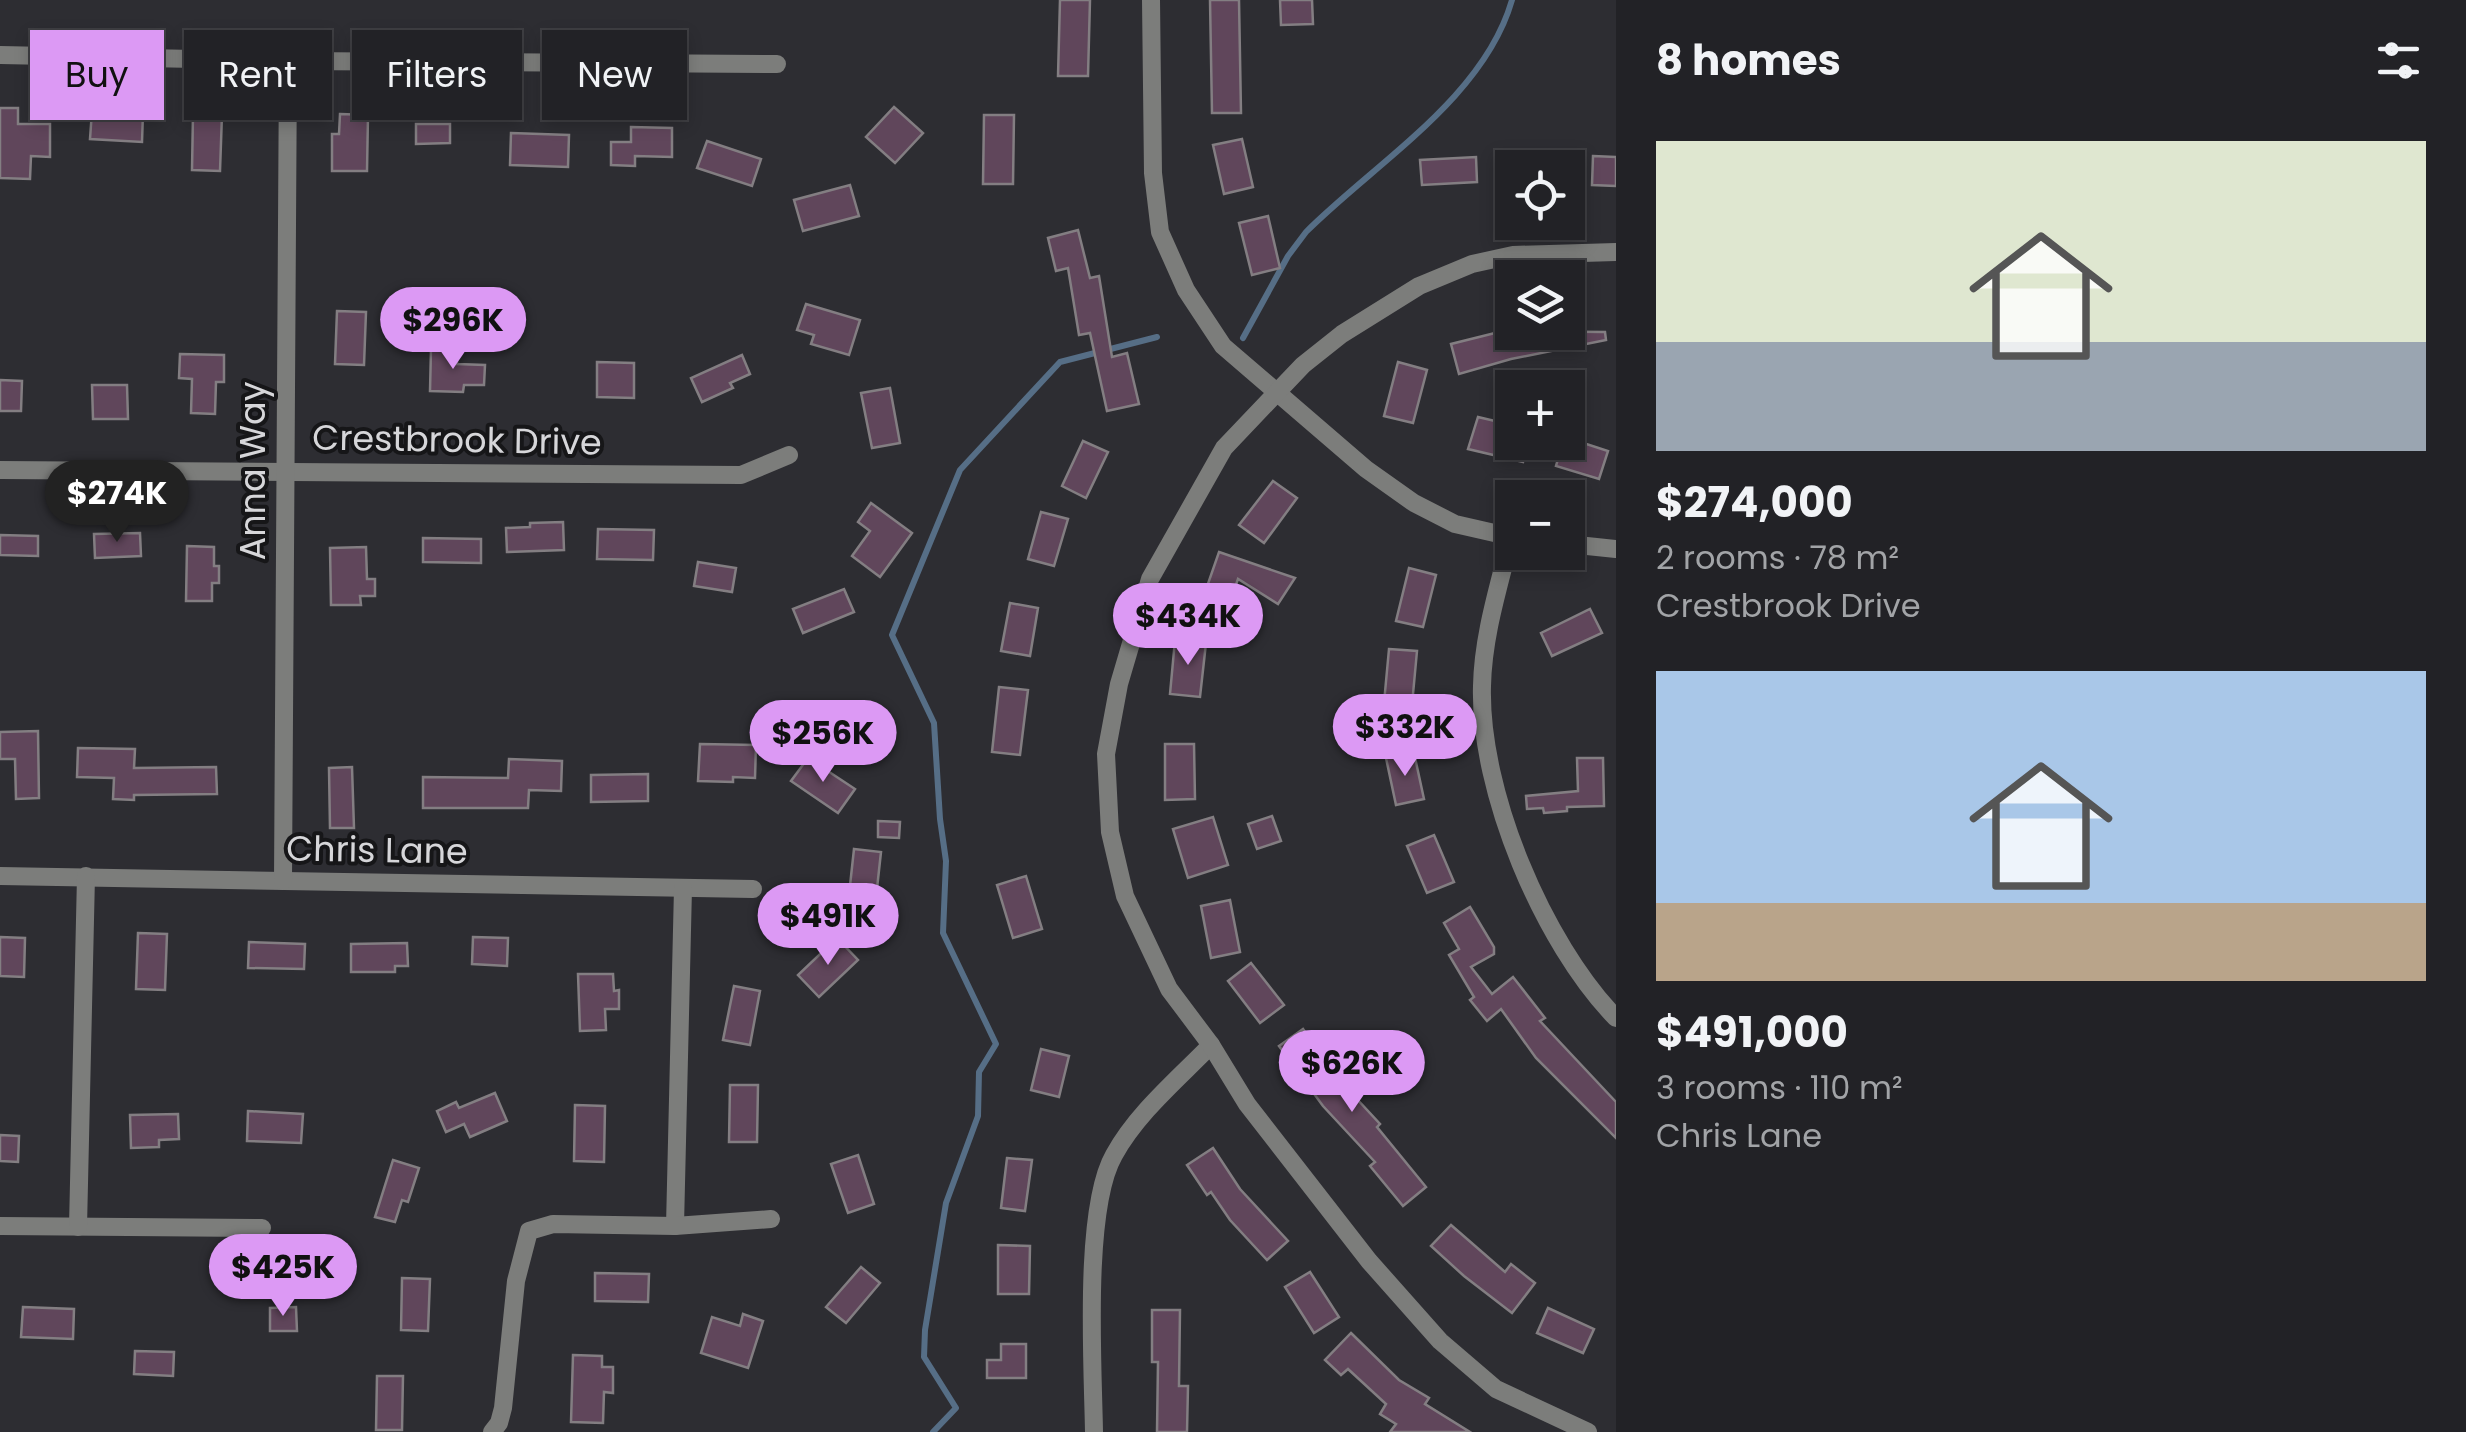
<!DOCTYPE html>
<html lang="en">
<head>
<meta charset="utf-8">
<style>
	:root { --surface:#222226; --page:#2e2f32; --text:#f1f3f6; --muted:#a2a4a7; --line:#3f3f43; --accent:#dc99f4 }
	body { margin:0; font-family:Poppins,sans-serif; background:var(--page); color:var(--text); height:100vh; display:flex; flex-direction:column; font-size:38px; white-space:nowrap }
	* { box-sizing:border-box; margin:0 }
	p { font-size:32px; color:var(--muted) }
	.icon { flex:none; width:55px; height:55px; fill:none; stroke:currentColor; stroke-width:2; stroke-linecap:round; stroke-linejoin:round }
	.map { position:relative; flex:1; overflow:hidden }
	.sheet { display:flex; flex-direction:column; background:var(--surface); width:850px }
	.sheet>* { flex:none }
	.banner { position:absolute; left:30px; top:30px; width:950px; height:90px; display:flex; gap:20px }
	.tools { position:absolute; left:1495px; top:150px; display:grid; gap:20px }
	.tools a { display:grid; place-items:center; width:90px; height:90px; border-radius:0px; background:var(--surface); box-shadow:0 5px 15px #0003,0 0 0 2px var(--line); font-size:50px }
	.price { position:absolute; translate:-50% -85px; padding:0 22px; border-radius:35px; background:var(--accent); color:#111; font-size:32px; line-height:65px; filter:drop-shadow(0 2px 5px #0008) }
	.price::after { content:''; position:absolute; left:50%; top:60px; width:30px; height:22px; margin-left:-15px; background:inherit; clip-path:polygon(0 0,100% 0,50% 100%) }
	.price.selected { background:#222; color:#fff }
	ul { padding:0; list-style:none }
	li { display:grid; align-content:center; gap:20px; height:530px; padding:0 40px }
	li span { display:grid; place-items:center; height:310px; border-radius:0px; color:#555 }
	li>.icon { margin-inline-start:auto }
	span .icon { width:180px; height:180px; fill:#fffc; stroke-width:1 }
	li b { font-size:42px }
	h2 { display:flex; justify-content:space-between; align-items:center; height:120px; padding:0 40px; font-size:42px }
	.tag { padding:0 35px; border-radius:0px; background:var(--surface); box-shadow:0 5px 15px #0003,0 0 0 2px var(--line); font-size:35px; line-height:90px }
	.tag.selected { background:var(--accent); color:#111 }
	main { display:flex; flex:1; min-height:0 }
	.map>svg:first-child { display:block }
</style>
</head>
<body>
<main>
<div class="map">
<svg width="1616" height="1432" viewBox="0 0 1616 1432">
	<rect width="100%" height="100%" fill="#2d2d32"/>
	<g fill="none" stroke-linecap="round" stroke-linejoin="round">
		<g stroke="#566e86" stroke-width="6">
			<path d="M1243,338L1288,256L1306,232C1375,163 1484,98 1512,0"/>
			<polyline points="933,1432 956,1408 924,1357 925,1330 946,1203 978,1116 979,1072 996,1044 943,933 946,861 940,819 934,723 892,635 960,470 1060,362 1157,337"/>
		</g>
	</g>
	<g fill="#60465b" stroke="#837e82" stroke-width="2.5">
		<polygon points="1060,0 1090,0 1088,76 1058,76"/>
		<polygon points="1210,0 1239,0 1241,113 1212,113"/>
		<polygon points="1280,0 1312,0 1313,24 1281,25"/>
		<polygon points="894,107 923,133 895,163 866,137"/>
		<polygon points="0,108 18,108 18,124 50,124 50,157 31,156 30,179 0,178"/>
		<polygon points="92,111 143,113 142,142 90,139"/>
		<polygon points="193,114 222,114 220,171 192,170"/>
		<polygon points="340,114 368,115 367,171 332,171 332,134 339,134"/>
		<polygon points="984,115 1014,115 1013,184 983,184"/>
		<polygon points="416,124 450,124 450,143 416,144"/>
		<polygon points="631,127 672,128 672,157 635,156 635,166 611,165 611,142 631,142"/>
		<polygon points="511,133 569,135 568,167 510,165"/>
		<polygon points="1242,139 1253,187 1224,194 1213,145"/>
		<polygon points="707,141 761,159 752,186 697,168"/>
		<polygon points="1593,156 1616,157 1616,186 1592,185"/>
		<polygon points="1476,157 1477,182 1422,185 1420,160"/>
		<polygon points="850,185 859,216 803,231 794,200"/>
		<polygon points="1268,216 1280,268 1252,275 1239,223"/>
		<polygon points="1078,230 1090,278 1099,276 1112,357 1127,353 1139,404 1107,411 1090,333 1079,335 1068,268 1056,271 1048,238"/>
		<polygon points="806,304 860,320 849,355 811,344 814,335 797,330"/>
		<polygon points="337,311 366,312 364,365 335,364"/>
		<polygon points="1503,331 1605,332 1606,340 1511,359 1459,374 1451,344"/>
		<polygon points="431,349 457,350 457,364 485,365 484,385 464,385 463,392 430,391"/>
		<polygon points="180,354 224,355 224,382 216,382 215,414 191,413 192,379 179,378"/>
		<polygon points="742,355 750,374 730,383 733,388 702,402 691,378"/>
		<polygon points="597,362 634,363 634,398 597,397"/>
		<polygon points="1398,362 1427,370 1413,423 1384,416"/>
		<polygon points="0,380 22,381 21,411 0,411"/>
		<polygon points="92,385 127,385 128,419 93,419"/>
		<polygon points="890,388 900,443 872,448 861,393"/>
		<polygon points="1478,417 1512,425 1512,442 1527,442 1523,462 1468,449"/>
		<polygon points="1568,438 1608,451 1599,479 1556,466 1563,442 1568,442"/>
		<polygon points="1083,441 1108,452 1086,498 1062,486"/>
		<polygon points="1273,481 1297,498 1264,543 1239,525"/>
		<polygon points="871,503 912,533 880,577 852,556 870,531 858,522"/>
		<polygon points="1041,512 1068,519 1054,566 1028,559"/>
		<polygon points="563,522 564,550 507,552 506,528 530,527 530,523"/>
		<polygon points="598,529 654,530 653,560 597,559"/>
		<polygon points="140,533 141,556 95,558 94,534"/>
		<polygon points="0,535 38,536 38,556 0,555"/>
		<polygon points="423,538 481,539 481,563 423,562"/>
		<polygon points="187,546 214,547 214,566 219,566 219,583 212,583 212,601 186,601"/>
		<polygon points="366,547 367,579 375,579 375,596 360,596 361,605 331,605 330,548"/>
		<polygon points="1219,552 1295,578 1278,604 1238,579 1227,610 1202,601"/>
		<polygon points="698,562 736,568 732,592 694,586"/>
		<polygon points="1409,568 1436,575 1423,627 1396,621"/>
		<polygon points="844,589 854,612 803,633 793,609"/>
		<polygon points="1010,603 1038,608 1030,656 1001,651"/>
		<polygon points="1590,609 1602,633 1552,656 1541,633"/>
		<polygon points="1175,640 1206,643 1200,697 1170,694"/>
		<polygon points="1389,649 1417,651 1412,705 1384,703"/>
		<polygon points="999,687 1028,690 1020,755 992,752"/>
		<polygon points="38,731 39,798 16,799 15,759 0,759 0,732"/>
		<polygon points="700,744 756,745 755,778 733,777 733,782 698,781"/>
		<polygon points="1165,744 1194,744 1195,799 1165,800"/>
		<polygon points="78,748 135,749 134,768 216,767 217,794 134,795 134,800 113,799 114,778 77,777"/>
		<polygon points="1414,753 1424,799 1396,805 1386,758"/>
		<polygon points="808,758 855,789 838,813 791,781"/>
		<polygon points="1577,758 1603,758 1604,806 1567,807 1567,811 1544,813 1543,808 1527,809 1526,796 1578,791"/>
		<polygon points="509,759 562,761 561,791 529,790 528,808 423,808 423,777 508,778"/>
		<polygon points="352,767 354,828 330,828 329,768"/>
		<polygon points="648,774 648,801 591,802 591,775"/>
		<polygon points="1272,816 1281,841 1257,849 1248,824"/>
		<polygon points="1213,817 1228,865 1188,878 1173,829"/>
		<polygon points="878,821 900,822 899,838 878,837"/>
		<polygon points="1434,835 1454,882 1427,893 1407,846"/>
		<polygon points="854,849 881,852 875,907 848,904"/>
		<polygon points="1026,876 1042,929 1013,938 997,885"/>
		<polygon points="1230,900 1240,952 1211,958 1201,906"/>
		<polygon points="1470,907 1494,947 1494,954 1471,967 1492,994 1513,977 1545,1018 1540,1021 1616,1102 1616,1138 1536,1058 1501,1009 1487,1021 1470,1000 1474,997 1449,955 1459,949 1444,923"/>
		<polygon points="138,933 167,934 165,990 136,989"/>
		<polygon points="0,937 25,938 24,977 0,976"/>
		<polygon points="473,937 508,938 507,966 472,964"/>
		<polygon points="837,938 858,960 819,997 798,975"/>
		<polygon points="249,942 305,944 304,969 248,968"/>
		<polygon points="407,943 408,966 395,966 395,972 351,972 351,944"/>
		<polygon points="1251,963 1284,1005 1260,1023 1228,981"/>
		<polygon points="578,974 613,974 614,991 619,990 619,1009 605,1009 606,1030 580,1031"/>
		<polygon points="734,986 760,991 750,1045 723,1040"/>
		<polygon points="1303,1029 1319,1052 1327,1046 1340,1064 1331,1071 1380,1124 1377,1127 1426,1187 1403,1206 1370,1166 1375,1162 1323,1106 1279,1046"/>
		<polygon points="1041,1049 1069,1056 1059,1097 1031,1090"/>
		<polygon points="730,1085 758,1085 757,1142 729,1142"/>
		<polygon points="495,1093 507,1121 470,1137 464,1124 446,1132 437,1111 456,1102 459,1108"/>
		<polygon points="575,1105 605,1106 604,1162 574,1161"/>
		<polygon points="248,1111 303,1114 301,1143 247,1141"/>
		<polygon points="178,1114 179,1139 159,1140 159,1147 131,1148 130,1115"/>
		<polygon points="0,1135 19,1136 18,1162 0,1161"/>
		<polygon points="1213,1148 1240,1189 1288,1241 1267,1260 1230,1220 1211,1192 1207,1195 1187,1165"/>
		<polygon points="858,1155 874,1204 848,1213 831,1164"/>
		<polygon points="1007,1158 1032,1160 1025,1211 1001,1208"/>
		<polygon points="393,1160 419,1168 408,1202 402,1200 395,1222 375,1217"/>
		<polygon points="1451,1225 1505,1272 1511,1264 1535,1283 1512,1313 1464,1276 1431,1246"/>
		<polygon points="998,1245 1030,1246 1029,1294 998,1294"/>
		<polygon points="861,1267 880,1283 846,1323 826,1307"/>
		<polygon points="1310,1272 1339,1317 1314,1333 1285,1287"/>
		<polygon points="595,1273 649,1274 648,1302 595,1301"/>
		<polygon points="402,1278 430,1279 428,1331 401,1330"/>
		<polygon points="23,1307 74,1309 73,1339 21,1337"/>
		<polygon points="296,1307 297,1331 270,1331 270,1308"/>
		<polygon points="1548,1308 1594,1329 1583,1353 1537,1333"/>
		<polygon points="1152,1310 1180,1310 1179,1386 1188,1386 1187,1432 1157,1432 1158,1362 1152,1362"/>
		<polygon points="743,1314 763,1321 748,1368 701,1353 712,1317 740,1326"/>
		<polygon points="1351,1333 1399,1380 1429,1398 1425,1404 1470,1432 1390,1432 1396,1424 1380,1414 1386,1404 1348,1369 1341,1375 1325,1360"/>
		<polygon points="1001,1344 1026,1344 1026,1378 987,1378 987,1360 1001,1360"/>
		<polygon points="135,1351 174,1352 173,1376 134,1374"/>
		<polygon points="573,1355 602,1356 602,1367 613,1367 613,1393 604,1392 603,1423 571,1422"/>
		<polygon points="377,1376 403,1376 402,1430 376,1430"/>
	</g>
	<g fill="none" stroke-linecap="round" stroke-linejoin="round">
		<g stroke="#7c7d7b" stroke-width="18">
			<polyline points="1151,0 1153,173 1160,232 1186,290 1223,346 1366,469 1414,503 1455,524 1512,537"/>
			<polyline points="0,55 288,61 777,64"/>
			<polyline points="0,470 741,475 789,455"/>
			<path d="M1511,537C1499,586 1483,635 1482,686C1479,791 1543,943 1616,1018"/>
			<polyline points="1568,544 1616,549"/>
			<polyline points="0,876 753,889"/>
			<polyline points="283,881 288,61"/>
			<polyline points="0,1226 262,1228"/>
			<polyline points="675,1226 683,888"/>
			<polyline points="78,1227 86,876"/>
			<polyline points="492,1432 499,1423 503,1408 516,1281 529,1231 553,1224 675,1226 771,1219"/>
			<path d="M1094,1432C1093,1367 1083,1209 1114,1155C1137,1113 1178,1079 1211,1045"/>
			<polyline points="1588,1432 1496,1389 1440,1341 1369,1261 1247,1104 1211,1045 1169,989 1125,896 1110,832 1106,754 1119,684 1150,579 1224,448 1303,365 1342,334 1419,286 1472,264 1513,255 1616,252"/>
		</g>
	</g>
	<g text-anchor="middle" stroke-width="8" stroke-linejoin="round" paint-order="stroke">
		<g font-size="35" fill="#d6d6d9" stroke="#161618">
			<text transform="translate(457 440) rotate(1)" y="12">Crestbrook Drive</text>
			<text transform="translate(253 471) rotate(-90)" y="12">Anna Way</text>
			<text transform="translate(377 850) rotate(1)" y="12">Chris Lane</text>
		</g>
	</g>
</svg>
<div class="tools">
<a><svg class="icon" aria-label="locate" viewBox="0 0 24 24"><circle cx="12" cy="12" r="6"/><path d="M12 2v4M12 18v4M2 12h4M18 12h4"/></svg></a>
<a><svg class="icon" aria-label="layers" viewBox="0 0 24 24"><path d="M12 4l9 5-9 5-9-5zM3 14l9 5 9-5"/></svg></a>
<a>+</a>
<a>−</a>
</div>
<b class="price" style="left:453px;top:372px">$296K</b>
<b class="price selected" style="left:117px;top:545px">$274K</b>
<b class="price" style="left:1188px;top:668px">$434K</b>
<b class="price" style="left:1405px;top:779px">$332K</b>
<b class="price" style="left:823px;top:785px">$256K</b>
<b class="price" style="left:828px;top:968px">$491K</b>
<b class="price" style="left:1352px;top:1115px">$626K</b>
<b class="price" style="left:283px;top:1319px">$425K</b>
<div class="banner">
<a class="tag selected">Buy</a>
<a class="tag">Rent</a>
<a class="tag">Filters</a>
<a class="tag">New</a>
</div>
</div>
<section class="sheet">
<h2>8 homes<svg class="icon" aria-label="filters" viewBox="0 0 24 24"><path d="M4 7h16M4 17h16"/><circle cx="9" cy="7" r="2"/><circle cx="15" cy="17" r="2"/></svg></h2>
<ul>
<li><span style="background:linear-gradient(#dfe7d0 65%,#9aa5b1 0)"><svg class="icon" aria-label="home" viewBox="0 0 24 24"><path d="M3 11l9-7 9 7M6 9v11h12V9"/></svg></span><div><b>$274,000</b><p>2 rooms · 78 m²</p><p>Crestbrook Drive</p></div></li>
<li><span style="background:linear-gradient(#a9c7e8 75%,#b9a48a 0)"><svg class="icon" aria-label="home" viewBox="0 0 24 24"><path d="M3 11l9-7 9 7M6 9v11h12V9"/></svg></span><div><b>$491,000</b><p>3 rooms · 110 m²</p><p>Chris Lane</p></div></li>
</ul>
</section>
</main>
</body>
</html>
